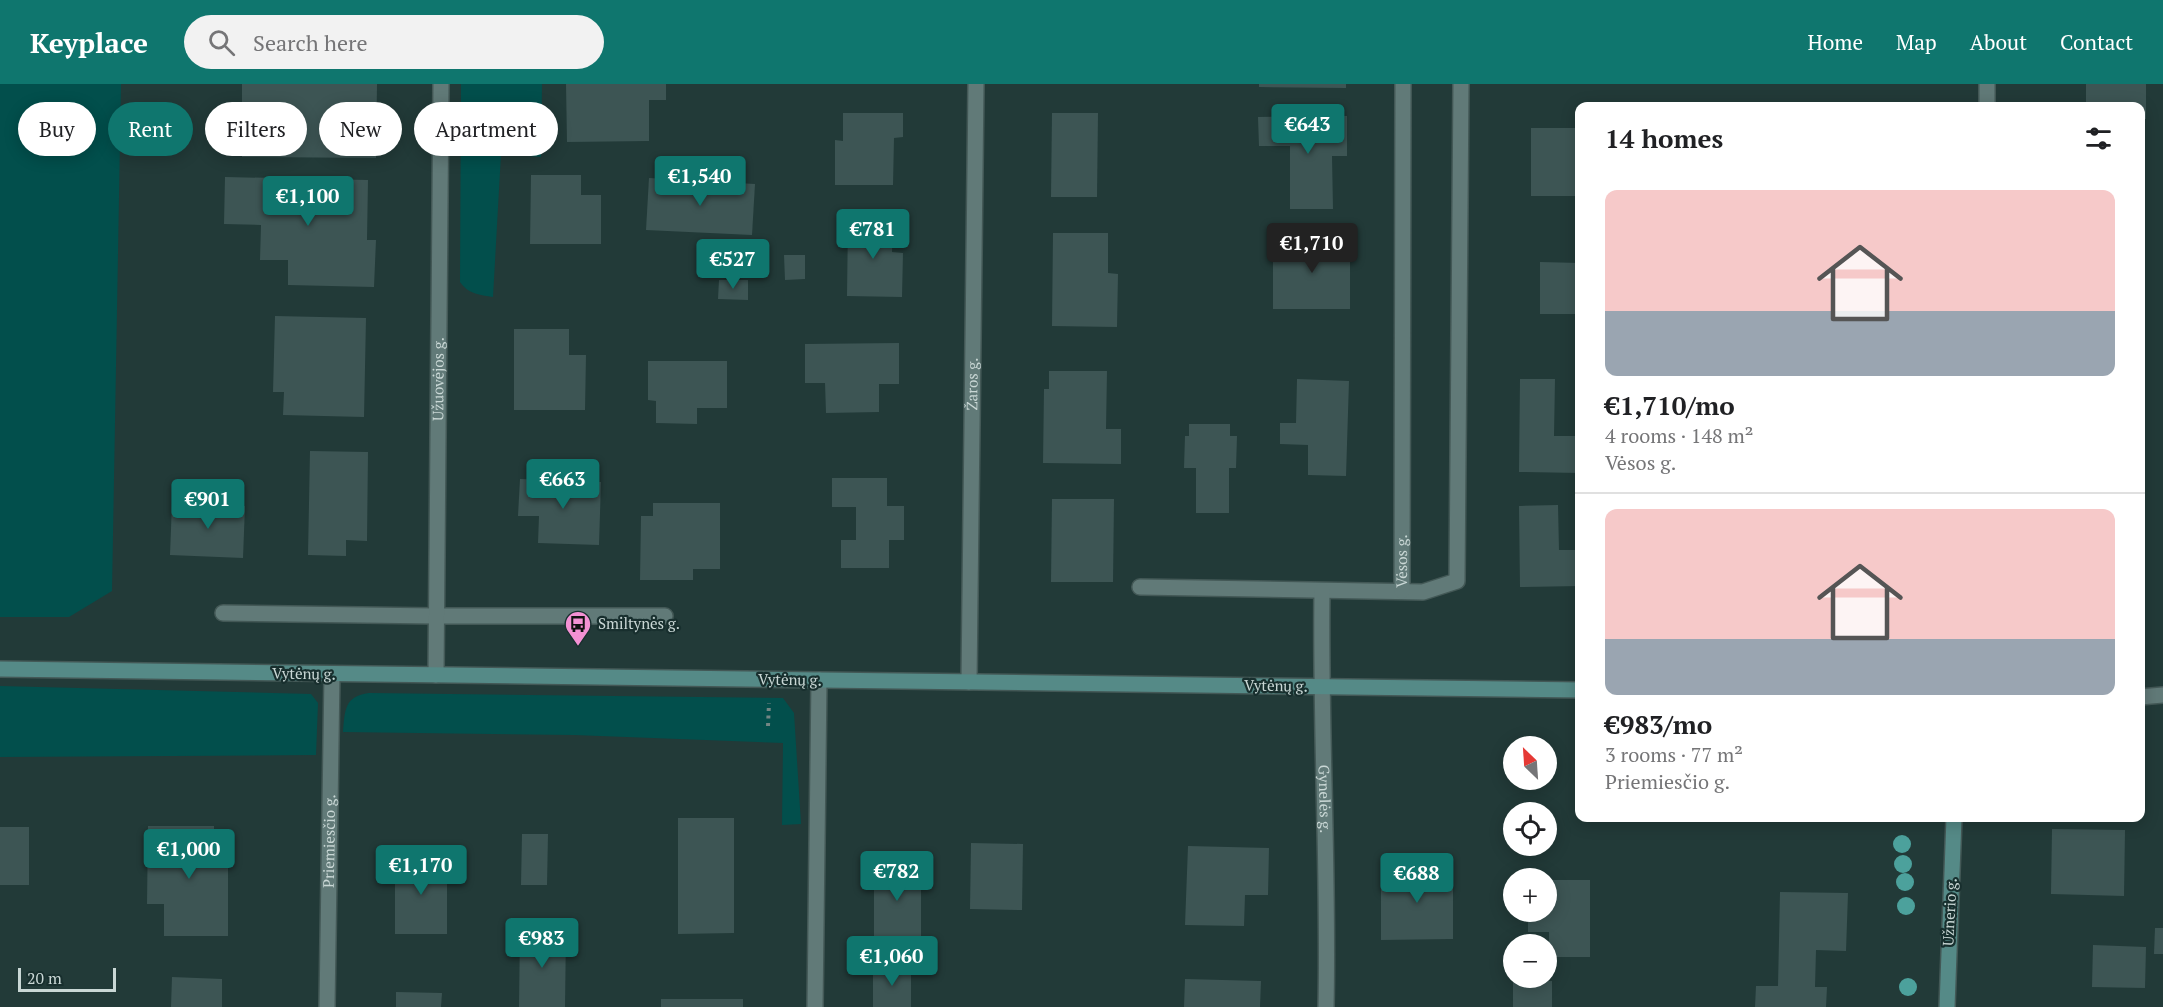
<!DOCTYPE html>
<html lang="en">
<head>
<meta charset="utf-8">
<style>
	:root { --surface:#fff; --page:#f2f2f2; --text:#202124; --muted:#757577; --line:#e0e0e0; --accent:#0f766e }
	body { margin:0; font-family:"PT Serif",serif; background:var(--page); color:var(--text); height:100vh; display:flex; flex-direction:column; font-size:22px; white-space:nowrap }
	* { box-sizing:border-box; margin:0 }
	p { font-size:20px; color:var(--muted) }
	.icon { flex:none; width:33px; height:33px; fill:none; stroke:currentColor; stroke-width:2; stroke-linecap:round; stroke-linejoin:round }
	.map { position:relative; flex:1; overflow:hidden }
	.panel { position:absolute; left:1575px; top:18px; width:570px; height:720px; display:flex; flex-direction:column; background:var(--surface); border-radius:12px; box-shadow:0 3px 15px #0003 }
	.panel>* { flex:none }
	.guide { position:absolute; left:18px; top:18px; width:570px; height:54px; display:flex; gap:12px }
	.needle { width:39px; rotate:335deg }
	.fabs { position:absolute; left:1503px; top:652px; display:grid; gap:12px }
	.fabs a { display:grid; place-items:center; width:54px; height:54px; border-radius:50%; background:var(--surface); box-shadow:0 3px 15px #0003; font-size:30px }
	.scale { position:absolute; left:18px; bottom:15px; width:98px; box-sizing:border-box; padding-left:6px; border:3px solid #c9d7d5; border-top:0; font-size:16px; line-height:21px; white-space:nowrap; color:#c9d7d5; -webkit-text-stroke:4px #182f2e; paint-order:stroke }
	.price { position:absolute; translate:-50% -51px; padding:0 14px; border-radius:6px; background:var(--accent); color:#fff; font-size:20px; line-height:39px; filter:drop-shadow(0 2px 3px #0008) }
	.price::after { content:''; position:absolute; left:50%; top:36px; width:18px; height:14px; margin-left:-9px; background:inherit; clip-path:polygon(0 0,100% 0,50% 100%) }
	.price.on { background:#222; color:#fff }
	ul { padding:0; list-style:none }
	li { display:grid; align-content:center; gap:12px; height:318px; padding:0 30px }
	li+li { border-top:2px solid var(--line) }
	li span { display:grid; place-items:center; height:186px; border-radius:12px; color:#555 }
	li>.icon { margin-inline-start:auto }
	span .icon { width:108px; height:108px; fill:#fffc; stroke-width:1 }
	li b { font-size:26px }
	h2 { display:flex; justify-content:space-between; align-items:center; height:72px; padding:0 30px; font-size:26px }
	.pill { padding:0 21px; border-radius:27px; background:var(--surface); box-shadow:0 3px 15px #0003; font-size:21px; line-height:54px }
	.pill.on { background:var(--accent); color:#fff }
	header { display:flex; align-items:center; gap:36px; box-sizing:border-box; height:84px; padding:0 30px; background:var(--accent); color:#fff }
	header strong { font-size:28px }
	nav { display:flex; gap:33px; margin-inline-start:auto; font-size:21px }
	.search { width:420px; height:54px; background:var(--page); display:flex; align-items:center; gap:15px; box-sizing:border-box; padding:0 21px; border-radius:33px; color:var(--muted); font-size:22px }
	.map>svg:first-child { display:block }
</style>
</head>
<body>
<header>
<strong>Keyplace</strong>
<div class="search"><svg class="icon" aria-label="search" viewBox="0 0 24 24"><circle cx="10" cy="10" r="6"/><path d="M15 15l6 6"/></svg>Search here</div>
<nav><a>Home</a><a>Map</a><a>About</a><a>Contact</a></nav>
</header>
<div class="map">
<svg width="2163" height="923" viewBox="0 0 2163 923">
	<rect width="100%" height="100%" fill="#223a38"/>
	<g fill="#024f4c">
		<polygon points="0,0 121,0 112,507 69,533 0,533"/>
		<path d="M461,0H542L541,73L501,70L493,213C480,211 468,210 460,198Z"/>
		<polygon points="0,602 311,610 318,619 316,671 0,673"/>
		<path d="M369,609L783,614L794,629L801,740L782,741L783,659L574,651L343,648C345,627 344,612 369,609Z"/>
	</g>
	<g fill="#3d5554">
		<polygon points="242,0 377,0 376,74 242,73"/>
		<polygon points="566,0 666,0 666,16 649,16 649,57 567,58"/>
		<polygon points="1259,0 1346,0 1346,4 1259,3"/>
		<polygon points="2086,0 2146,0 2146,35 2140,35 2140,22 2086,22"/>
		<polygon points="843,29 903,29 903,53 894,54 893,101 835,101 835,56 843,57"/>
		<polygon points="1052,29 1098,29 1097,113 1051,113"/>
		<polygon points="1347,32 1347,72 1332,72 1333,125 1290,125 1290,62 1259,62 1258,33"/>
		<polygon points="1531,44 1580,44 1580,90 1576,90 1576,112 1531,112"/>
		<polygon points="531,91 581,91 581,111 601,111 601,160 530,160"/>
		<polygon points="225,93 368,96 367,156 376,156 374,203 288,201 288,176 260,176 261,141 224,140"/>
		<polygon points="649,94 755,100 752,151 646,146"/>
		<polygon points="848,136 893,137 892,168 903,169 902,213 847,212"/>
		<polygon points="1053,149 1108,149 1108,189 1118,190 1117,243 1052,242"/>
		<rect x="1273" y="155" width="77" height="70"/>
		<polygon points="784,171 805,171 805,195 785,196"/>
		<polygon points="1540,178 1580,179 1580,230 1540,230"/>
		<polygon points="719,196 748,196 748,216 718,215"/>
		<polygon points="275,232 366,234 364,333 283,331 284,308 273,308"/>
		<polygon points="514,245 569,245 569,271 586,271 585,326 514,326"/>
		<polygon points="899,259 899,300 879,300 879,328 826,329 825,299 805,299 805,260"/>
		<polygon points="648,277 727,277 727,324 697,324 697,340 656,339 656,317 648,316"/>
		<polygon points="1049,287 1107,287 1106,345 1121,345 1121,380 1043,379 1044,305 1049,305"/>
		<polygon points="1297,295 1349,297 1346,392 1308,391 1308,361 1280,360 1280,339 1296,339"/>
		<polygon points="1520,295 1555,295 1554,352 1580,352 1580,389 1519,388"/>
		<polygon points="1189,340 1230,340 1230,352 1237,352 1236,384 1229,384 1229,429 1196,429 1196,384 1184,384 1185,352 1189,352"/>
		<polygon points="310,367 368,368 367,457 346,456 346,472 308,471"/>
		<polygon points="832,394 887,394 887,422 904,422 904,456 889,456 889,484 841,484 841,456 856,456 856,423 832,423"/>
		<polygon points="520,395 601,398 599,461 538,459 539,432 518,432"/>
		<polygon points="1052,415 1114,415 1113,498 1051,498"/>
		<polygon points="172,419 245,422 243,474 170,471"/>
		<polygon points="653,419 720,419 720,485 693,485 693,496 640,496 641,432 653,432"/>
		<polygon points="1558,421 1559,466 1580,466 1580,502 1520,503 1519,422"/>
		<polygon points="678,734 734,734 734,849 678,850"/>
		<polygon points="148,742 214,742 214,764 228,763 228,852 164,852 164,820 147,820"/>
		<rect x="0" y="743" width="29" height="58"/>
		<polygon points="2052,745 2125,746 2124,812 2051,810"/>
		<polygon points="522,750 548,750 547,801 521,801"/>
		<polygon points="971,759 1023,760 1022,826 970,825"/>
		<polygon points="1188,762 1269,764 1268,811 1245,811 1244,842 1185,841"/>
		<rect x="395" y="774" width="52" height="76"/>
		<rect x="874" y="774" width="47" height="88"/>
		<polygon points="1401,778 1430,778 1430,792 1453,791 1453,855 1381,856 1381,792 1401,791"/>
		<polygon points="1546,796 1590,796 1590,873 1549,873 1549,848 1528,848 1528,828 1546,828"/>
		<polygon points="1780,808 1848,809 1846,867 1816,866 1815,903 1827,903 1826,923 1755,923 1756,902 1778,902"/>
		<polygon points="2155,844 2163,844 2163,870 2154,870"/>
		<polygon points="520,847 566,847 565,923 519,923"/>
		<polygon points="2093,861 2146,863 2145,904 2092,903"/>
		<rect x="873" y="883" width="38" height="40"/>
		<polygon points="172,893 222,895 222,923 171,923"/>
		<polygon points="1185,895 1261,897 1260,923 1184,923"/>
		<polygon points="1552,897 1552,923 1513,923 1513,898"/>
		<polygon points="396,908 442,909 441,923 396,923"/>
		<rect x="661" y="915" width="82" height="8"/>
	</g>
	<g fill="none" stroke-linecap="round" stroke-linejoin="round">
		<g stroke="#435856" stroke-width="18">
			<polyline id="service" points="223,529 435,532 665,532"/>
		</g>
		<g stroke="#435856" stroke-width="18">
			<g id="minor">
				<polyline points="1987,22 1987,0"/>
				<polyline points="1140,503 1423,508 1457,497 1461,0"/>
				<path id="s1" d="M1322,507C1320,646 1329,784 1326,923"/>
				<path id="s2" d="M1402,507L1403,0"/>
				<path id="s3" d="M436,591L441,0"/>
				<path id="s4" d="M969,598L976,0"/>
				<polyline points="2140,613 2163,611"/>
				<path id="s5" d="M327,923L332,590"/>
				<polyline points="815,923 819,596"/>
			</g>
		</g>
		<g stroke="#435856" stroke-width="18">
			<g id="secondary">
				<polyline points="0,585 1580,606"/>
				<polyline points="1947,923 1954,734"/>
			</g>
		</g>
		<polyline stroke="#738684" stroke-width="4" stroke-dasharray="3 4.5" stroke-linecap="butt" points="768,642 769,619"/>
		<use href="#service" stroke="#617a78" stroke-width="15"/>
		<use href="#minor" stroke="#617a78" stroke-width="15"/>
		<use href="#secondary" stroke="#558a87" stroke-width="15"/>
	</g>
	<g fill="#4ca19c">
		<circle cx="1902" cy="760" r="9"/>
		<circle cx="1903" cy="780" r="9"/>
		<circle cx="1905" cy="798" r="9"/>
		<circle cx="1906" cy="822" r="9"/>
		<circle cx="1908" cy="903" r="9"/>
	</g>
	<defs>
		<g id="bus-pin" transform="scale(1.35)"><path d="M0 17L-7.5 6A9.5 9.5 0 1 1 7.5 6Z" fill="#f491d4" stroke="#182f2e"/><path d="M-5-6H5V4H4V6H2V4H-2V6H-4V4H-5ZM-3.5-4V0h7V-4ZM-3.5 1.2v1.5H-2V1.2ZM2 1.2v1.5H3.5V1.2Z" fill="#111"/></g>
	</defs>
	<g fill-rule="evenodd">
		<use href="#bus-pin" x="578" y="540"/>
	</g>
	<g text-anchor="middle" stroke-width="4.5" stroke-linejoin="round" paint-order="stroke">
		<g font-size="15" fill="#c9d7d5" stroke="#182f2e">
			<text dy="5" stroke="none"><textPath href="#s3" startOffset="296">Užuovėjos g.</textPath></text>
			<text dy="5" stroke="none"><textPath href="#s4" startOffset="298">Žaros g.</textPath></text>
			<text dy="5" stroke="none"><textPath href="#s2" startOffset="30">Vėsos g.</textPath></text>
			<text transform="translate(304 590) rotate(1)" y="5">Vytėnų g.</text>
			<text transform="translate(790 596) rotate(1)" y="5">Vytėnų g.</text>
			<text transform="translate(1276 602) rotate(1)" y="5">Vytėnų g.</text>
			<text dy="5" stroke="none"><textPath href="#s1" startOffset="208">Gynelės g.</textPath></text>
			<text dy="5" stroke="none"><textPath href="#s5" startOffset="166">Priemiesčio g.</textPath></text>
			<text transform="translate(1950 828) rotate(-87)" y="5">Užnerio g.</text>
		</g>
		<g font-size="15" fill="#c9d7d5" stroke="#182f2e" text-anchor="start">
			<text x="598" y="545">Smiltynės g.</text>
		</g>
	</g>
</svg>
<div class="fabs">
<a><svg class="needle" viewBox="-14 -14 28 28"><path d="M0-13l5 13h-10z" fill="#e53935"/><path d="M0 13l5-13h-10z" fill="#757577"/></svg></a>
<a><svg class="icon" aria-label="locate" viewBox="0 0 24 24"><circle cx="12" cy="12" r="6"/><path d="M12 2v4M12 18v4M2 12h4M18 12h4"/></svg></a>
<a>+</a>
<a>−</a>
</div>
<div class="scale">20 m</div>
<b class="price" style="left:1308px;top:71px">€643</b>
<b class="price" style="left:700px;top:123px">€1,540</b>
<b class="price" style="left:308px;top:143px">€1,100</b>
<b class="price" style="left:873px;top:176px">€781</b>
<b class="price on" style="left:1312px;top:190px">€1,710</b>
<b class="price" style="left:733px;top:206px">€527</b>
<b class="price" style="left:563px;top:426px">€663</b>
<b class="price" style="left:208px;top:446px">€901</b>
<b class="price" style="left:189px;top:796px">€1,000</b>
<b class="price" style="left:421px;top:812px">€1,170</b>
<b class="price" style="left:897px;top:818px">€782</b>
<b class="price" style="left:1417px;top:820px">€688</b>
<b class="price" style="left:542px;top:885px">€983</b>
<b class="price" style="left:892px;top:903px">€1,060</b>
<div class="guide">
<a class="pill">Buy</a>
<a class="pill on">Rent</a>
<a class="pill">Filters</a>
<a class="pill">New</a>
<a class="pill">Apartment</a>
</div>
<section class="panel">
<h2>14 homes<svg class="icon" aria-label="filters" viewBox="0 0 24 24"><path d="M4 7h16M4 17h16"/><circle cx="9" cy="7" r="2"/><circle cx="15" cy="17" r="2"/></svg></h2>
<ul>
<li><span style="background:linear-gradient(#f6c9c9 65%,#9aa5b1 0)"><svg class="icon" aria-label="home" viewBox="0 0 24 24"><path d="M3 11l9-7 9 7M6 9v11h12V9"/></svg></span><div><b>€1,710/mo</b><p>4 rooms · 148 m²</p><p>Vėsos g.</p></div></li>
<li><span style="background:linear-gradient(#f6c9c9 70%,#9aa5b1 0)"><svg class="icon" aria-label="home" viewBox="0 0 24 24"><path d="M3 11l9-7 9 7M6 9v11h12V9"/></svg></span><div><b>€983/mo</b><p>3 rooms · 77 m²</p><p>Priemiesčio g.</p></div></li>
</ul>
</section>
</div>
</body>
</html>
